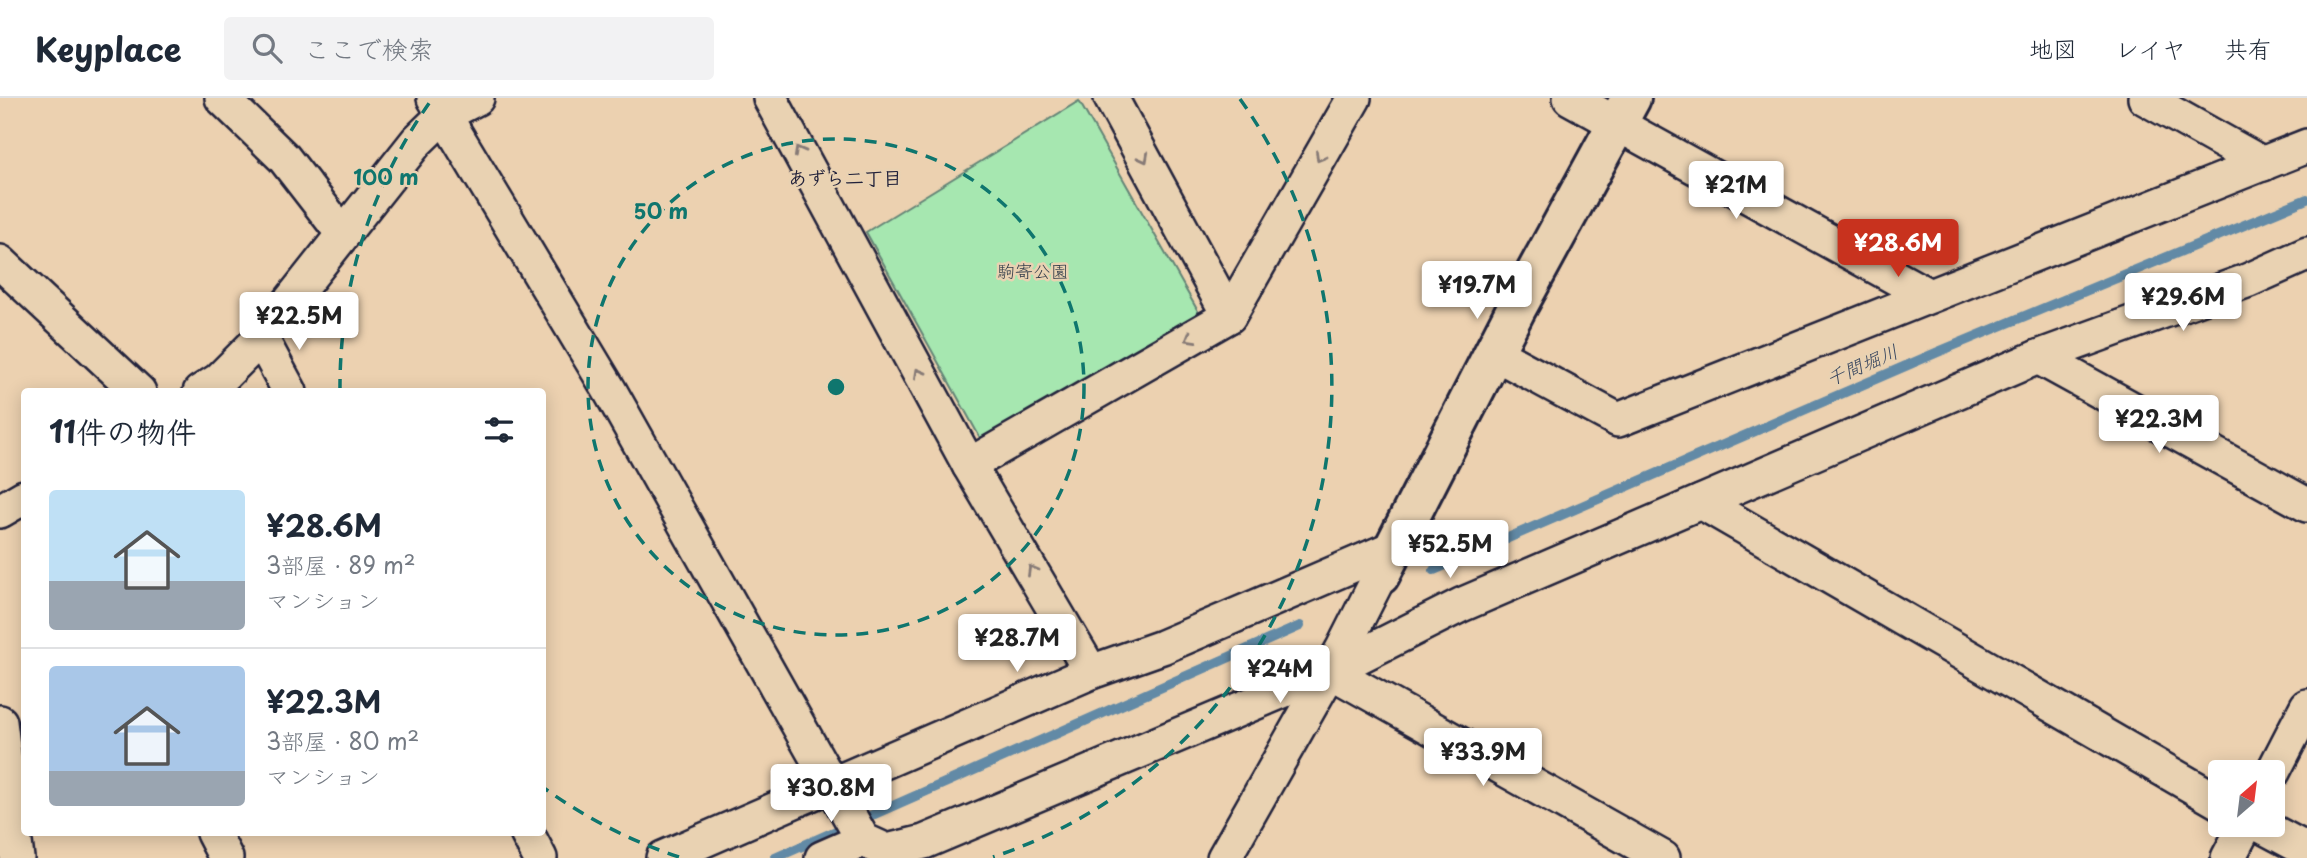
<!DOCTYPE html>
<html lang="ja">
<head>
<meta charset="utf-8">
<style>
	:root { --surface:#fff; --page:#f2f2f3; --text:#1f2937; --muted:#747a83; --line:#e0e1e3; --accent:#c8321e }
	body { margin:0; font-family:"Playpen Sans","Klee One",sans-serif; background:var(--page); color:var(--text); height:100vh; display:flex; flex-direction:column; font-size:26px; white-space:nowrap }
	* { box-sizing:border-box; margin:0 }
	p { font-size:23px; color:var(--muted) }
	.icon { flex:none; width:38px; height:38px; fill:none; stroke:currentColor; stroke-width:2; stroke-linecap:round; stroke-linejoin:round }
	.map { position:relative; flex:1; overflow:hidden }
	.panel { position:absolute; left:21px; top:290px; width:525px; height:448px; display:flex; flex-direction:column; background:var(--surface); border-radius:7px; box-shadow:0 4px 18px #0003 }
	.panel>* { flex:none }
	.needle { width:46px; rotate:28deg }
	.fabs { position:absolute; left:2208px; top:662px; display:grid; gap:14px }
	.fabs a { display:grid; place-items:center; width:77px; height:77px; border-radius:7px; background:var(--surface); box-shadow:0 4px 18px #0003; font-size:35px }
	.price { position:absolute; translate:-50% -60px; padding:0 16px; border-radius:7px; background:#fff; color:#222; font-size:23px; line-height:46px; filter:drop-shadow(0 2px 4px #0008) }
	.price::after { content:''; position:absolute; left:50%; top:42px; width:21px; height:16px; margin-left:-10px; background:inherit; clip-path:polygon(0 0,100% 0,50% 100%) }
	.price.active { background:var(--accent); color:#fff }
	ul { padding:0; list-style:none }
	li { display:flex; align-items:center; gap:21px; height:175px; padding:0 28px }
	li+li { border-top:2px solid var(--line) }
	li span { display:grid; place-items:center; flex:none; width:196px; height:140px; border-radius:7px; color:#555 }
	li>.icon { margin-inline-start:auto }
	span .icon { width:84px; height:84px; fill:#fffc; stroke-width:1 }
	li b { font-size:30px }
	h2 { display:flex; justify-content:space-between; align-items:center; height:84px; padding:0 28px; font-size:30px }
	header { display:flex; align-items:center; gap:42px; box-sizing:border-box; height:98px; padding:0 35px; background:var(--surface); border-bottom:2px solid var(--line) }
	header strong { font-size:33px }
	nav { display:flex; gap:38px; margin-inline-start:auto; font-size:24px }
	.search { width:490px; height:63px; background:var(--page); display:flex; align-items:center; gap:18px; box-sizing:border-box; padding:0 24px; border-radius:7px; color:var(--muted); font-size:26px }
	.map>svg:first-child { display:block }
</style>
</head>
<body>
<header>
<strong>Keyplace</strong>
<div class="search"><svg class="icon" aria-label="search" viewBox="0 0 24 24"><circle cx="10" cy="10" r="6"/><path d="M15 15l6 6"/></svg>ここで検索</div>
<nav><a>地図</a><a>レイヤ</a><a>共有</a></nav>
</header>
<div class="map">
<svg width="2307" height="760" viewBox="0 0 2307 760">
	<rect width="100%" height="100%" fill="#ecd1b0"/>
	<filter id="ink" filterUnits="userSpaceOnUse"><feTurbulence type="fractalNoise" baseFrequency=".0143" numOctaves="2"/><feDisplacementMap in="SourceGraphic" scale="14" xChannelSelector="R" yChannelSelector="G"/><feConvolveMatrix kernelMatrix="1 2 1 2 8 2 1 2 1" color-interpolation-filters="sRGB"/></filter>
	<g filter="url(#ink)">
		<polygon fill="#a6e7b0" stroke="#648476" stroke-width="2" points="1079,3 1199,215 983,345 866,134"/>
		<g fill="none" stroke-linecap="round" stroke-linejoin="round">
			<g stroke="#628aa6" stroke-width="10">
				<polyline points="1434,472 1938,254 2307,101"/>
				<polyline points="775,760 1300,528"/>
			</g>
			<g stroke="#22223b" stroke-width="38">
				<g id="street">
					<polyline points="222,0 284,60 343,136"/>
					<polyline points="434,0 610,293 863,742 887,753 924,744 1330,573 1461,507 2038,259 2249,182 2307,156"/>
					<polyline points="770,0 969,367 1091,574"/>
					<polyline points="1111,0 1229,218"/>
					<polyline points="1570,0 1929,198"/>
					<polyline points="2145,0 2263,66"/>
					<polyline points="0,164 139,294"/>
					<polyline points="261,240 290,294"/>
					<polyline points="1494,255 1618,322 2307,48"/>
					<polyline points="2038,259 2307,407"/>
					<polyline points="200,294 219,282 261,240 417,43 444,17 477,0"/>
					<polyline points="969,367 1229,218 1354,0"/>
					<polyline points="1701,404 2221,705"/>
					<polyline points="0,413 24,399"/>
					<polyline points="1330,573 1663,760"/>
					<polyline points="0,624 17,760"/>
					<polyline points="2273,674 2307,608"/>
					<polyline points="2258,726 2307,752"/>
					<polyline points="213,735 226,760"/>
					<polyline points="527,735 540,760"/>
					<polyline points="663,760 1091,574 1162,549 1395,449"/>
					<polyline points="822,760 863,742"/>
					<polyline points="1224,760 1342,552 1380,477"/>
					<polyline points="2228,760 2246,726"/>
				</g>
			</g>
			<g stroke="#22223b" stroke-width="44">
				<polyline id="secondary" points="1380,477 1515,213 1631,0"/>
			</g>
			<use href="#street" stroke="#e9d2b2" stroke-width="33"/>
			<use href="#secondary" stroke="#e9d2b2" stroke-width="38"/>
		</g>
		<defs><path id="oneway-chevron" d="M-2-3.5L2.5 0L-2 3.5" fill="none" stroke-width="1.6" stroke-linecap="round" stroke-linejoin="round" transform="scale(1.75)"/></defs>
		<g stroke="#867a76">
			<use href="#oneway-chevron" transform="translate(799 53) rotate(-119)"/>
			<use href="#oneway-chevron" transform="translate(1320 59) rotate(120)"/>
			<use href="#oneway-chevron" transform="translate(1144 60) rotate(62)"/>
			<use href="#oneway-chevron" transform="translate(1190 240) rotate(150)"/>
			<use href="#oneway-chevron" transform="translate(919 275) rotate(-119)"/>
			<use href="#oneway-chevron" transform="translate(1032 472) rotate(-120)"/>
		</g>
	</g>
	<g fill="none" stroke="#0f766e" stroke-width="3.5" stroke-dasharray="12 9">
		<circle cx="836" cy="289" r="248"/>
		<path d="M679 759A496 496 0 0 1 544 690M340 293A496 496 0 0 1 432 1M1240 1A496 496 0 0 1 993 759"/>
	</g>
	<g text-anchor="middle" stroke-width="5" stroke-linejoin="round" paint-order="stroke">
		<g font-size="18" fill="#36404d" stroke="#e9d2b2">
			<text x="1033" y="180">駒寄公園</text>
		</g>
		<g font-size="19" font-weight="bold" fill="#22223b" stroke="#e9d2b2">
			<text x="845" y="87">あずら二丁目</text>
		</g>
		<g font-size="19" font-style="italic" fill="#37455f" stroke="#e9d2b2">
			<text transform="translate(1862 267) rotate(-23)" y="7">千間堀川</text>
		</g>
	</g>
	<circle cx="836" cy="289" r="10" fill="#0f766e" stroke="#e9d2b2" stroke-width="3.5"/>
	<g font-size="21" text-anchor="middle" font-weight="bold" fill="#0f766e" stroke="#e9d2b2" stroke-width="5" stroke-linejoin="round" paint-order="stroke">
		<text x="386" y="87">100 m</text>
		<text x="661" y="121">50 m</text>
	</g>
</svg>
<div class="fabs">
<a><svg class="needle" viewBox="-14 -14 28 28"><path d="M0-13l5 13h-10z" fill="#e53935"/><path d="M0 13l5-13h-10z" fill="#747a83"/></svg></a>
</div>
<b class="price" style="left:1736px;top:123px">¥21M</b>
<b class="price active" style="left:1898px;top:181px">¥28.6M</b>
<b class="price" style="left:1477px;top:223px">¥19.7M</b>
<b class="price" style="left:2183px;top:235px">¥29.6M</b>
<b class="price" style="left:299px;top:254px">¥22.5M</b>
<b class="price" style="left:2159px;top:357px">¥22.3M</b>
<b class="price" style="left:1450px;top:482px">¥52.5M</b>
<b class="price" style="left:1017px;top:576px">¥28.7M</b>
<b class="price" style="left:1280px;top:607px">¥24M</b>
<b class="price" style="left:1483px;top:690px">¥33.9M</b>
<b class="price" style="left:831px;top:726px">¥30.8M</b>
<section class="panel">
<h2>11件の物件<svg class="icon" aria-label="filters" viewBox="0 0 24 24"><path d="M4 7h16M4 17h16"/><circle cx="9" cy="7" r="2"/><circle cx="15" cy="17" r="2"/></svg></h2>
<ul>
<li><span style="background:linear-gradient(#bfe0f5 65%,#9aa5b1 0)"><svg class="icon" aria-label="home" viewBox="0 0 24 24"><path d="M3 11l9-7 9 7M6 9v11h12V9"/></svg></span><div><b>¥28.6M</b><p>3部屋 · 89 m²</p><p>マンション</p></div></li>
<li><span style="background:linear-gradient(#a9c7e8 75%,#9aa5b1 0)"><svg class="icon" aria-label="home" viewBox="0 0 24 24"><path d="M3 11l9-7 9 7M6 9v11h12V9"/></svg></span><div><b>¥22.3M</b><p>3部屋 · 80 m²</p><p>マンション</p></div></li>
</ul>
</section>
</div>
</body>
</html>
